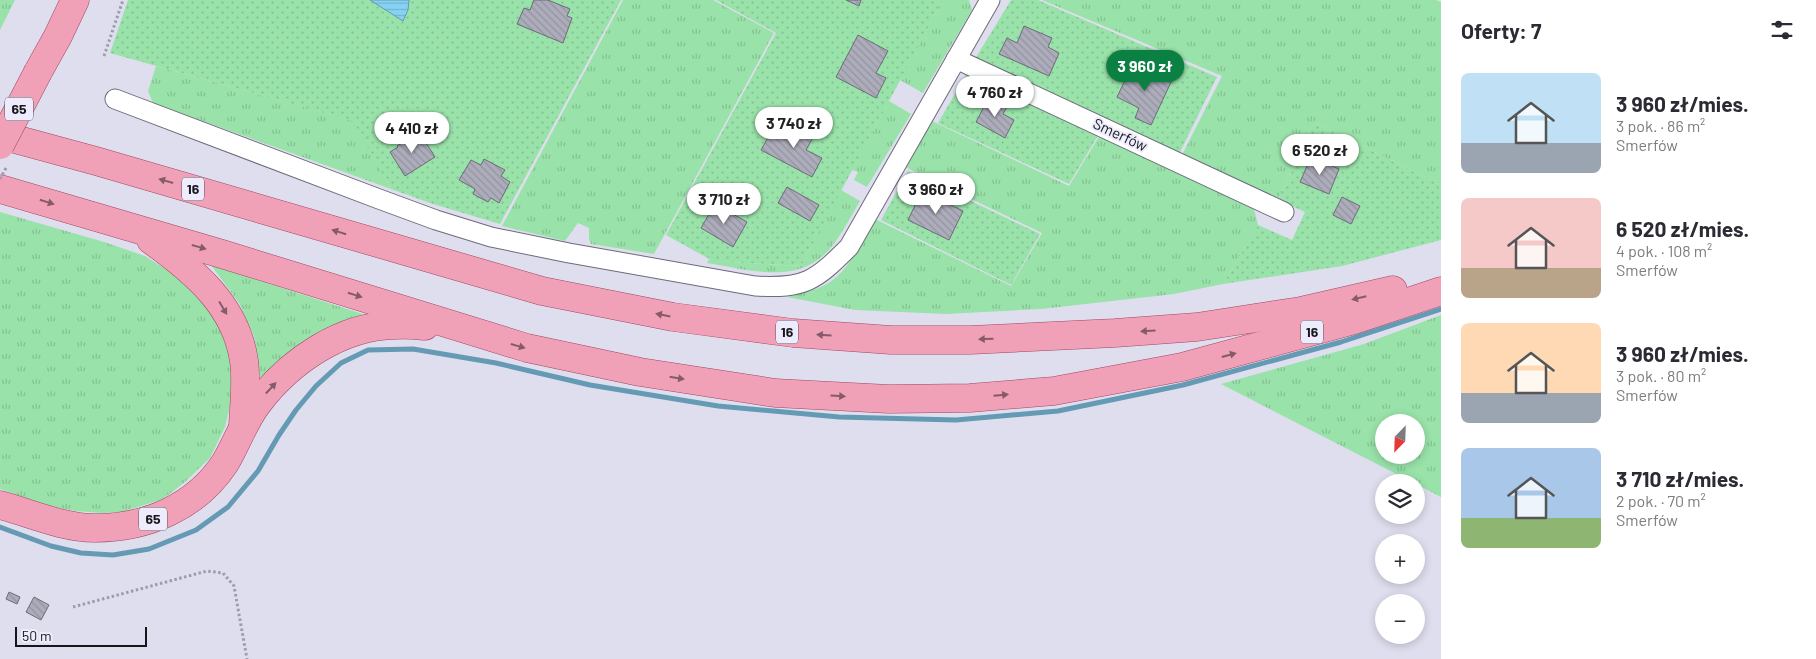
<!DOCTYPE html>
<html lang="pl">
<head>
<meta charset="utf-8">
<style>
	:root { --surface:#fff; --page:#f7f7f7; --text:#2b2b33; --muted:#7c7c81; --accent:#0b8043 }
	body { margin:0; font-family:Barlow,sans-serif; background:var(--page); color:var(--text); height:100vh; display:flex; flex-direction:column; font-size:19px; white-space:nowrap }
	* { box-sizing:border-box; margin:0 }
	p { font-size:16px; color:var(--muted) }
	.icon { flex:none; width:28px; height:28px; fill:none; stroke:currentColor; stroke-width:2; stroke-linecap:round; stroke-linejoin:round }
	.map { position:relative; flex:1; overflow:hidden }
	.panel { display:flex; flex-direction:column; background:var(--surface); width:375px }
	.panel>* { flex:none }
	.needle { width:32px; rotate:203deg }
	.fabs { position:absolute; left:1375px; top:414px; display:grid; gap:10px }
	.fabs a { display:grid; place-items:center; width:50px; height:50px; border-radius:50%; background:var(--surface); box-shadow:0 2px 8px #0003; font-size:25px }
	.scale { position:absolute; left:15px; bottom:12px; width:132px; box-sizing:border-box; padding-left:5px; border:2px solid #16161b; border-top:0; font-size:14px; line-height:18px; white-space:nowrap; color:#16161b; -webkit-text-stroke:4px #edebfc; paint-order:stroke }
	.price { position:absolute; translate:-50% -42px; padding:0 11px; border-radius:18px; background:#fff; color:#222; font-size:16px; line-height:32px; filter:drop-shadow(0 1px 2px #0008) }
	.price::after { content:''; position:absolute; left:50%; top:30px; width:15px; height:11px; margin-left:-8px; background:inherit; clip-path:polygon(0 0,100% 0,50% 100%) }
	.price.on { background:var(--accent); color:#fff }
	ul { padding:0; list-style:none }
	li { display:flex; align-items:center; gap:15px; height:125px; padding:0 20px }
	li span { display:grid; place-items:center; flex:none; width:140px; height:100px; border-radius:8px; color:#555 }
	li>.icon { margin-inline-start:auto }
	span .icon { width:60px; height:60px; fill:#fffc; stroke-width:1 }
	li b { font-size:21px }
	h2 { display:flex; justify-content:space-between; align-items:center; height:60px; padding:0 20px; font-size:21px }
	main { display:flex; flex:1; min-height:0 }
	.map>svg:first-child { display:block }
</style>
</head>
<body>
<main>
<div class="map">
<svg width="1441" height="659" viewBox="0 0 1441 659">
	<defs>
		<pattern id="grass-tufts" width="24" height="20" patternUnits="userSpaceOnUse" patternTransform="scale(1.25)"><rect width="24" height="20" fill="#99e2a9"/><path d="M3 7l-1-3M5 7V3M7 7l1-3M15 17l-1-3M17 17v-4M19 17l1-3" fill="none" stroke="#83c191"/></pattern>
		<pattern id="garden-dots" width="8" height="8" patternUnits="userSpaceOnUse" patternTransform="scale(1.25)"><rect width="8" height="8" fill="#99e2a9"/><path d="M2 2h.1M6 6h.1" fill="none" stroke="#83c191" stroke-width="1.8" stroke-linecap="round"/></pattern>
		<pattern id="water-rules" width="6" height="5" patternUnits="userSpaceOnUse" patternTransform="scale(1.25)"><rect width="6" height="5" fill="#86d2f4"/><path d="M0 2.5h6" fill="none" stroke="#73b4d1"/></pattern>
		<pattern id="building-back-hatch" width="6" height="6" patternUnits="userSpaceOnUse" patternTransform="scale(1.25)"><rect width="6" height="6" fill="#adacbb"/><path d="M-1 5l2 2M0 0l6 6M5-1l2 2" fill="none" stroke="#9493a0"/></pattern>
	</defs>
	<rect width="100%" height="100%" fill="#dfdeee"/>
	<g fill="url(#grass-tufts)" fill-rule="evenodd">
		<polygon points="0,0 15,0 0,30"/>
		<polygon points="623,0 713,0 774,33 654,254 591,244 589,239 589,228 578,223 565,241 502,226"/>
		<polygon points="943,0 969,0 972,10 923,93 900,80"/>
		<polygon points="1042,0 1436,0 1441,2 1441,185 1314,122 1278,200 1182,155 1222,76"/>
		<polygon points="156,66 354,121 391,189 153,103 148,91"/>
		<polygon points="889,101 911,114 867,187 854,180 858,172 852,170"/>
		<path d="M932,121L1069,186L1100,135L1254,209L1258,225L1223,284L1174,294L1041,309L946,314L855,310L787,297C801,293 818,290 830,282C849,270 864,238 875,219L1011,286L1042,233L905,167Z"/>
		<path d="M841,190L860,201C853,213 846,226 838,238C806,288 756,271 707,263L709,259L713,261L801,266Z"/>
		<polygon points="0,212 104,242 145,256 178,277 204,301 217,319 225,341 232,369 231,402 225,427 210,458 185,482 163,499 122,512 102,513 75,511 49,506 0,489"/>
		<polygon points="211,265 369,316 261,382 254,336 239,303"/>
		<path d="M1441,315V497L1416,484V482H1412L1221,384L1364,344ZM1384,422H1416V455H1384Z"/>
	</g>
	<g fill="url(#garden-dots)">
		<polygon points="128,0 621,0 500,224 433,204 391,189 353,121 110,53"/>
		<polygon points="716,0 943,0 801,266 713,261 666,235 776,33"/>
		<polygon points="1011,0 1038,0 1217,77 1179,154 975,59"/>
		<polygon points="967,73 1099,134 1069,184 938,123"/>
		<polygon points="1314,122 1441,185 1441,240 1342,266 1223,284 1258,225 1292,240 1305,212 1278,200"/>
		<polygon points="908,171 1040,234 1011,285 881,220"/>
	</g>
	<polygon fill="url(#water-rules)" stroke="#649ab3" points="370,0 409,0 408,10 403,21"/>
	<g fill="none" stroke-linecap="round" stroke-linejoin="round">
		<polyline stroke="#649ab3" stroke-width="5" points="0,527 51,546 81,553 113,555 149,549 196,530 228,507 258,471 279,435 296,410 316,386 341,363 368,350 413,349 496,363 590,385 718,406 839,417 956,420 1058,411 1183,385 1341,342 1441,309"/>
	</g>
	<g fill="url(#building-back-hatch)" stroke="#6c6b79">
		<polygon points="534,0 548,0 570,9 567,16 572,18 563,43 517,24 524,8 530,10"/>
		<polygon points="846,0 861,0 859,6"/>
		<polygon points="1024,26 1052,38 1048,47 1059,53 1049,76 999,54 1007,38 1017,43"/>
		<polygon points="858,35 888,51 876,73 886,78 876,98 836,77"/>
		<polygon points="1134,62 1172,80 1151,125 1135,118 1139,108 1117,97"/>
		<polygon points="989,97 1007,107 1003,114 1014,120 1005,138 976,122"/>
		<polygon points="790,121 815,134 806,150 822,158 812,177 761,150 771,132 781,138"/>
		<polygon points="419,132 435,157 405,176 390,152 398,147 397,146"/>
		<polygon points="1311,157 1339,169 1329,194 1300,182"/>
		<polygon points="484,159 505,170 501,176 510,182 499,203 491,198 488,202 473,194 475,189 459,180 471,160 481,165"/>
		<polygon points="787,187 819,205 810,221 778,203"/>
		<polygon points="922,191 963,211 949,240 908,220"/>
		<polygon points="1342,197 1360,206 1351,224 1333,215"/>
		<polygon points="715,204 747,222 733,247 701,228"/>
		<polygon points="9,592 20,597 17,604 6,599"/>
		<polygon points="34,597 49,605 41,620 26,612"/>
	</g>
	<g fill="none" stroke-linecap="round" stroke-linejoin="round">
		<g stroke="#6d6c7a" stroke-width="21">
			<g id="street">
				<polyline points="956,59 1284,212"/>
				<path d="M115,99L379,199L436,220L491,237L569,253L755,286C805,289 815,281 849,247L990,0"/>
			</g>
		</g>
		<g stroke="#9e4761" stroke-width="29">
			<g id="primary">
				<polyline points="38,72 58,36 75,0"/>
				<polyline points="0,135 96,161 542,291 673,317 793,333 891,340 970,340 1115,333 1197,327 1301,311 1393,290"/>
				<polyline points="0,189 222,254 527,348 640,372 775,393 889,399 970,398 1054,391 1182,367 1354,320 1441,291"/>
				<path d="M151,240C194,271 236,305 244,361C247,382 244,404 243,426"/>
				<path d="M0,505C30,513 63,528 95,528C147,528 196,507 225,463C237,443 244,421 258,403C290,361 341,326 395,325C405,324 415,325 425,326"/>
			</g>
		</g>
		<g stroke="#9d9ca9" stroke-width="3" stroke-dasharray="2.5 2.5" stroke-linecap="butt">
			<polyline points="104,56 123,0"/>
			<polyline points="73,607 207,571 223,573 234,586 247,659"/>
		</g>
		<use href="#street" stroke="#fff" stroke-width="19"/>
		<use href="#primary" stroke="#f1a1b7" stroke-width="28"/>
		<g stroke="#9e4761" stroke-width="29" stroke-linecap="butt">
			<polyline id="primary-bridge" points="0,145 38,72"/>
		</g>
		<polyline stroke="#9d9ca9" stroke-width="3" stroke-dasharray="2.5 2.5" stroke-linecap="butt" points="0,179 7,166"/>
		<use href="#primary-bridge" stroke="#f1a1b7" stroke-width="28"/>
	</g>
	<defs><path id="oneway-solid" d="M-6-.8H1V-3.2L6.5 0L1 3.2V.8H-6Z" transform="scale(1.25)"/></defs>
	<g fill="#845c69">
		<use href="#oneway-solid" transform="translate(166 181) rotate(-164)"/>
		<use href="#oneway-solid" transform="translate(47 202) rotate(17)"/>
		<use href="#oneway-solid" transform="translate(339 232) rotate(-163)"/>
		<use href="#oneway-solid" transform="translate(199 247) rotate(16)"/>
		<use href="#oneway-solid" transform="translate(355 295) rotate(17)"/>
		<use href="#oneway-solid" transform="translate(1359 298) rotate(167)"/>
		<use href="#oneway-solid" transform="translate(223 308) rotate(59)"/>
		<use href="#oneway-solid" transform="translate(663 315) rotate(-169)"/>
		<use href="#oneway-solid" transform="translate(1148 331) rotate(176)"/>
		<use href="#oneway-solid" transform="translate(824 335) rotate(-176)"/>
		<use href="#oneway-solid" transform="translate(986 339) rotate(178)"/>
		<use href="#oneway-solid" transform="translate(518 346) rotate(16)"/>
		<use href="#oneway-solid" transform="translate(1229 355) rotate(-15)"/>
		<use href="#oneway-solid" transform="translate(677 378) rotate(9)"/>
		<use href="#oneway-solid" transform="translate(271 388) rotate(-47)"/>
		<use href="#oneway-solid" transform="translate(1001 395) rotate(-5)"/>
		<use href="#oneway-solid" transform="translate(838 396) rotate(3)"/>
	</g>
	<g text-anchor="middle" stroke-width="4" stroke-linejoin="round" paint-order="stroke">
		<g fill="#edebfc" stroke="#56565e" stroke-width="1">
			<rect x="5" y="97.5" width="28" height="23" rx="4"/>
			<rect x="182" y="177.5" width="22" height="23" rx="4"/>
			<rect x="776" y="320.5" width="22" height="23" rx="4"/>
			<rect x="1301" y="320.5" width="22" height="23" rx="4"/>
			<rect x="139" y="507.5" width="28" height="23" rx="4"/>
		</g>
		<g font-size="14" font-weight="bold" fill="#16161b">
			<text x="19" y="114">65</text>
			<text x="193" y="194">16</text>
			<text x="787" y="337">16</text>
			<text x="1312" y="337">16</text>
			<text x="153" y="524">65</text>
		</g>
		<g font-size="15" fill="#16161b" stroke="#edebfc">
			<text transform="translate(1120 135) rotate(25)" y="5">Smerfów</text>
		</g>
	</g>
</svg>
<div class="fabs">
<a><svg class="needle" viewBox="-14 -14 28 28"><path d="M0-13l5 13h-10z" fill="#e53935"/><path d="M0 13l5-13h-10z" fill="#7c7c81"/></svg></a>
<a><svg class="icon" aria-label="layers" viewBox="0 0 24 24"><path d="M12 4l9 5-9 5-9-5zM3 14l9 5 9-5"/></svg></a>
<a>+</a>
<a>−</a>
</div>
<div class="scale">50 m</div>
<b class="price on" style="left:1145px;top:92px">3 960 zł</b>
<b class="price" style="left:995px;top:118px">4 760 zł</b>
<b class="price" style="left:794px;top:149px">3 740 zł</b>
<b class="price" style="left:412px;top:154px">4 410 zł</b>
<b class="price" style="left:1320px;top:176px">6 520 zł</b>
<b class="price" style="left:936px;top:215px">3 960 zł</b>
<b class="price" style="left:724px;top:225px">3 710 zł</b>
</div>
<section class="panel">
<h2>Oferty: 7<svg class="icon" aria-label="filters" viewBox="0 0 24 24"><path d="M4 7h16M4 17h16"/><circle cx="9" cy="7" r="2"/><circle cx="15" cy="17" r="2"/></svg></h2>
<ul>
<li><span style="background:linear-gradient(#bfe0f5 70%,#9aa5b1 0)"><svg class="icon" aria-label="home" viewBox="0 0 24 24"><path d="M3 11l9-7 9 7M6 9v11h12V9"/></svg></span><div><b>3 960 zł/mies.</b><p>3 pok. · 86 m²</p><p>Smerfów</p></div></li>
<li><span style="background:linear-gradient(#f6c9c9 70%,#b9a48a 0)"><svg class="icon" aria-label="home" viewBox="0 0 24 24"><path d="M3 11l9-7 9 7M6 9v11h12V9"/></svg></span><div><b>6 520 zł/mies.</b><p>4 pok. · 108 m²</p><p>Smerfów</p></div></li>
<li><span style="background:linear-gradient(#ffd9b3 70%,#9aa5b1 0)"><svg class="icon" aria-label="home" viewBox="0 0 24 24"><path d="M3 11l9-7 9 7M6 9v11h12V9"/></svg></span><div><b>3 960 zł/mies.</b><p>3 pok. · 80 m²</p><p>Smerfów</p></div></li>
<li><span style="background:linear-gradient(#a9c7e8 70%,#8fb573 0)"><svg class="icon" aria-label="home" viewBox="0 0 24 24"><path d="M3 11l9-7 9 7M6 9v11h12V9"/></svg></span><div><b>3 710 zł/mies.</b><p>2 pok. · 70 m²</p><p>Smerfów</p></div></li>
</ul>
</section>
</main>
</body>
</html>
